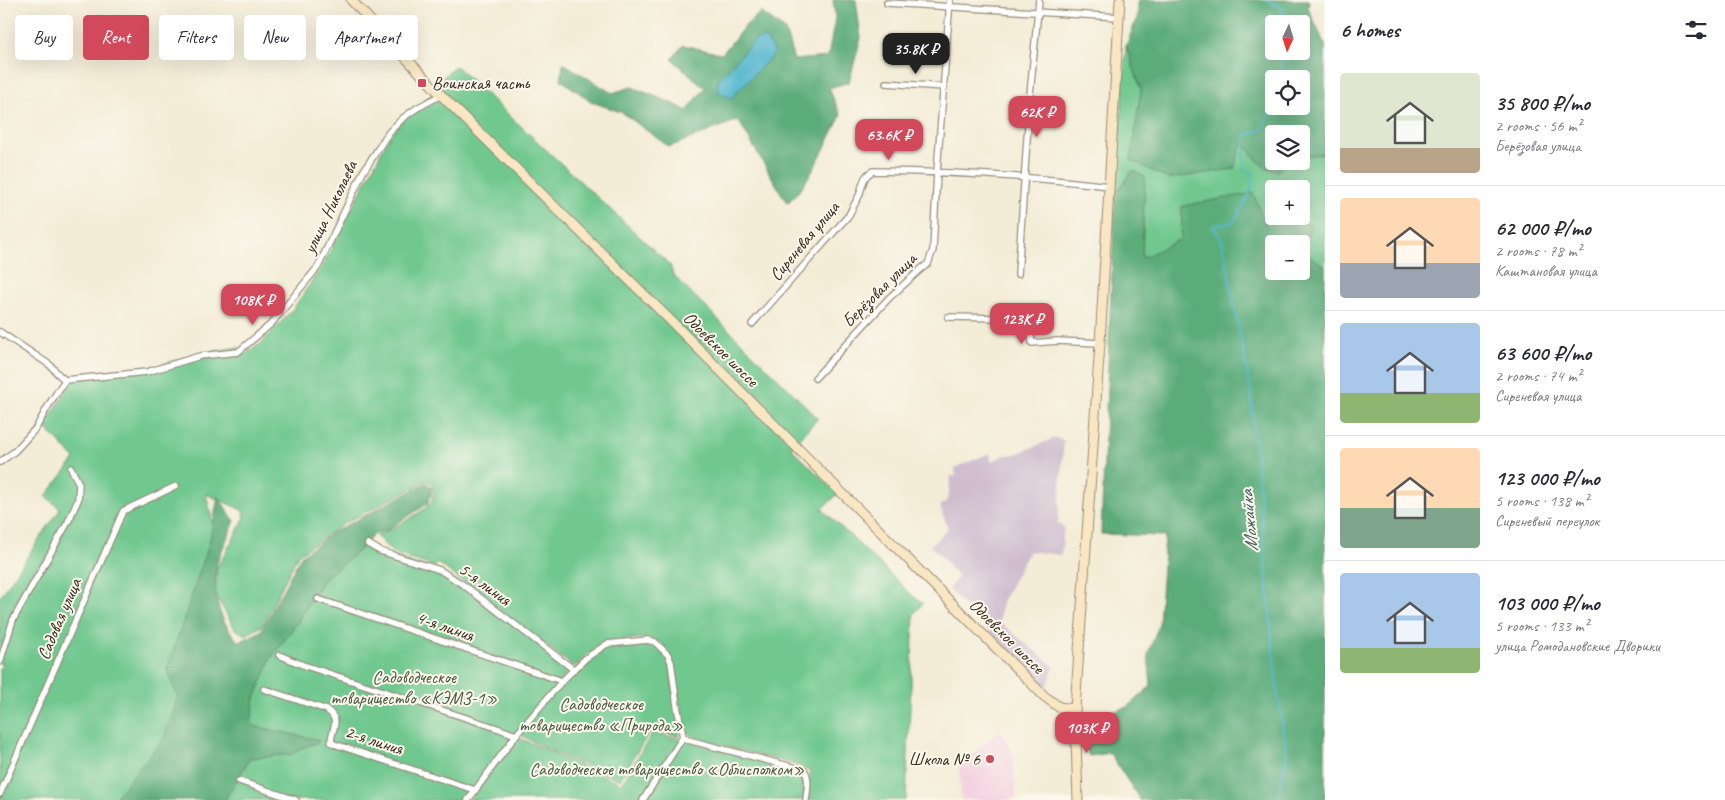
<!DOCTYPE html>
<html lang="en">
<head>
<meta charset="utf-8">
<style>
	:root { --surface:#fff; --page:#f2f2f3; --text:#2b2b33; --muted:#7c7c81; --line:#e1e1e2; --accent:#d1495b }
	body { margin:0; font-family:Caveat,sans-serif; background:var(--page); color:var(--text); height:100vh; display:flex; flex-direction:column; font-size:19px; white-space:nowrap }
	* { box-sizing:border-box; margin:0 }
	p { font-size:16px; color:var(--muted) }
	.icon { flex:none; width:28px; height:28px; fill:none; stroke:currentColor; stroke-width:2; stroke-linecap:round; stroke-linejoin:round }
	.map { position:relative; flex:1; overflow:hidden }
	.details { display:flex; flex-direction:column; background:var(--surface); width:400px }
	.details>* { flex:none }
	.top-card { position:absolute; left:15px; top:15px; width:475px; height:45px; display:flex; gap:10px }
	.needle { width:32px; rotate:184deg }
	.tools { position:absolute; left:1265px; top:15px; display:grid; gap:10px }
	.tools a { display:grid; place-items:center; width:45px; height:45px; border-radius:5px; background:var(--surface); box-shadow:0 5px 20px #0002; font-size:25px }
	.price { position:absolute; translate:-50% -42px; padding:0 11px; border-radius:10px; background:var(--accent); color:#fff; font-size:16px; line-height:32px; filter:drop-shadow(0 1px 2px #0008) }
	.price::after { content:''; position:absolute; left:50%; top:30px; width:15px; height:11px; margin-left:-8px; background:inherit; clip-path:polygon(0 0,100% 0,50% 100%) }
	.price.selected { background:#222; color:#fff }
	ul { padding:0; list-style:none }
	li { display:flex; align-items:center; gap:15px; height:125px; padding:0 15px }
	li+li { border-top:1px solid var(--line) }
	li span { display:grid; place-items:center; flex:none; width:140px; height:100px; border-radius:5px; color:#555 }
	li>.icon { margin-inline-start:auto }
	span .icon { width:60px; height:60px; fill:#fffc; stroke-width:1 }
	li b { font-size:21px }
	h2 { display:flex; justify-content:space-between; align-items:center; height:60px; padding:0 15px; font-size:21px }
	.tag { padding:0 18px; border-radius:5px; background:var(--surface); box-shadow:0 5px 20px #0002; font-size:18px; line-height:45px }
	.tag.selected { background:var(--accent); color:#fff }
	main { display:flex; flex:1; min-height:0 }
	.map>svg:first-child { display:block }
</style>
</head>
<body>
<main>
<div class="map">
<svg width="1325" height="800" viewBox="0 0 1325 800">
	<rect width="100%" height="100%" fill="#fbf7ec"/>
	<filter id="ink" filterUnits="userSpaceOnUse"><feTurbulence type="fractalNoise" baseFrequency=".02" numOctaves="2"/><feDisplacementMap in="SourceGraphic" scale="10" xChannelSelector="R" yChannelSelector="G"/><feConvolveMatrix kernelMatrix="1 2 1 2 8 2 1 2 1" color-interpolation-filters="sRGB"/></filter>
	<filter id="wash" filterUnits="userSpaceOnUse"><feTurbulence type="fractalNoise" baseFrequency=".0096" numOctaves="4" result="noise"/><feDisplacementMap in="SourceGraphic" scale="20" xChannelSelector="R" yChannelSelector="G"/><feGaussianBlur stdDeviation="1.12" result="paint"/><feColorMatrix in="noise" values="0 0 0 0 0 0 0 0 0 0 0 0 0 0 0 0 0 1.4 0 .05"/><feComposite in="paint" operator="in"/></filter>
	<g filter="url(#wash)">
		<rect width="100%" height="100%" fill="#f3ecd6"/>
		<polygon fill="#f3cfe0" points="1000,730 1012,751 1016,798 1006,800 961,800 959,767"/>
		<polygon fill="#cfbdcf" points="1055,438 1064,440 1058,524 1064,527 1061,555 1029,551 1002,602 999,622 1054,666 1048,685 1045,688 948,589 958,577 949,567 949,564 930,546 948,529 940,506 948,500 951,476 956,476 955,468 990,453 991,461 1005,455 1016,454"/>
		<g fill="#6fc88f" stroke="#557956">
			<polygon points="1126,46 1141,89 1132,161 1241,142 1264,167 1277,171 1288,161 1301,161 1301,157 1325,153 1325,267 1302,250 1311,225 1286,216 1301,216 1301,189 1274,189 1274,216 1277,216 1267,227 1181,239 1142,259 1133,170 1115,195"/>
			<path d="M456,66L670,265L673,275L818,418L791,448L838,494L822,509L913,596L923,603L914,614L906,800H808L810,771L799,766L728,747L690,735L685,727L669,653L660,642L645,638L603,642L574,667L438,563L435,567L393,553L376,536C387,532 424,512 430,503C434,497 434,491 433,484L426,481L343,524L298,555L262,626L246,635L235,629L215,594L217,568L245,517L242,510L206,494L217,542L184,699L167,740L123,800H0V669L2,665L0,664V597L60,509L46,496L75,459L44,426L76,376L154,367L193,355L238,347L243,355L262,343L293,309L321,268L390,135L404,119L448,95L436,83Z"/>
			<polygon points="365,545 376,551 440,572 462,585 570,669 466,800 225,800 250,758 293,754 303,747 318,742 318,740 254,726 250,723 255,698 271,657 297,623 322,581"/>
			<path d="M649,642L655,643L669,659L680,737L651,729L620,780L543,747L519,734C540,709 579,655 610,646C622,642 637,643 649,642Z"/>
			<polygon points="652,733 680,739 803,772 806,779 804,800 470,800 517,737 622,784"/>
		</g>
		<g fill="#5bac7a" stroke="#4b6b4c" fill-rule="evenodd">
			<path d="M833,0H856L861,38L849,82L829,88L841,116C827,141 809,186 787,203L738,120L669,147L623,113L592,102L561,80L563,63L612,93L632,87L672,103L687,111L705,88L672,59L683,45L722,54L744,27L761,12L785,30L794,60L828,57L835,18Z"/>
			<path d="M1138,0H1309L1308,8L1325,45V153L1301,157V134H1274V161H1288L1277,171L1264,167L1242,143L1234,169L1168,179L1131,160L1141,89L1126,46L1138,15ZM1274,24H1301V51H1274ZM1274,79H1301V106H1274Z"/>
			<path d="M1133,170L1145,177L1142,258L1181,239L1182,206L1253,193L1267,227L1277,216H1286L1312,225L1302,250L1325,267V800H1140L1110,753L1089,756L1084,741L1104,715L1127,707L1151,686L1148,654L1159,624L1165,536L1101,534L1115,195ZM1274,244H1301V271H1274Z"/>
			<path d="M426,483L432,487L431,495L427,504L387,530L373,535L365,545L322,581L297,623L271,658L255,698L251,723L254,726L318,740V743L303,747L293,754L250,758L225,800H113L164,738L178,697L167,669L209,544L218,497L235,521C229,536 218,555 216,569C212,596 220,622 239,642L261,631L301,556L332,533Z"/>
		</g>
		<polygon fill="#4fb6cd" stroke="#457076" points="766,38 775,53 731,98 719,93 718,80 756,39"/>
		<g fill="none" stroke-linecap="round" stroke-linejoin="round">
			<g stroke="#4fb6cd" stroke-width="2">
				<polyline points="1269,0 1268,1 1282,7 1282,20 1289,24"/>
				<polyline points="1283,79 1281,54 1288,51"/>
				<path d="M1274,103L1262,130L1250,133L1245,136L1243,157L1245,169L1253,174C1253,193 1243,207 1233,222L1213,226L1222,241L1251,393L1276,682L1287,756L1277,800"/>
			</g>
		</g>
	</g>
	<g filter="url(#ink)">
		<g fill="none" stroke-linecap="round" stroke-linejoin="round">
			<g stroke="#978b7a" stroke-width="8">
				<g id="street">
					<polyline points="887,3 1119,17"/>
					<polyline points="886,83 944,87"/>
					<polyline points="1018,274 1030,94 1039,0"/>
					<polyline points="948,317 1002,318 1031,335 1032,343 1057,341 1100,343"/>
					<path d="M752,324L849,215C852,208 856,202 859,196C863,186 862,176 873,171C951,172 1031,176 1109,186"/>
					<polyline points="0,332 50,365 58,374 65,380"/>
					<polyline points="815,378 889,298 921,269 928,264 933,250 937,172 950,0"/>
					<polyline points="0,462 15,451 36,428 50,403 65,380 147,372 200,356 238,352 271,324 318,267 363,172 389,132 403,118 417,108 441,95"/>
					<polyline points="368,544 380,551 440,570 465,586 573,669"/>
					<polyline points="318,599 562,681"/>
					<polyline points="279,655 303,665 494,727 516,735"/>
					<polyline points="0,662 13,620 68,522 78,500 79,484 71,468"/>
					<path d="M264,689L327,710C342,722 331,728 331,742L334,744L475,790"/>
					<polyline points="239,781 296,800"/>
					<polyline points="0,794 123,511 176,486"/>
					<path d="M468,800L516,735L562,681L586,658L607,644L648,640L655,642L668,655L671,662L677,706L683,737L688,740L804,770C810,777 807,791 806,800"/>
					<polyline points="643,800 683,737"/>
				</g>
			</g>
			<g stroke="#978b7a" stroke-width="11">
				<g id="secondary">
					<polyline points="351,0 441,95 669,319 1044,696 1059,707 1075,709"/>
					<polyline points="1078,800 1075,709 1100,343 1120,0"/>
				</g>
			</g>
			<use href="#street" stroke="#fff" stroke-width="5.5"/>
			<use href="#secondary" stroke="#f9e7c3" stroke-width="9"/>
		</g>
	</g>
	<g fill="#d1495b" stroke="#fbf7ec" stroke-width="2">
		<rect x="417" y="78" width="10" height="10" rx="2.5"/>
		<circle cx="990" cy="759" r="5"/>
	</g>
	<g text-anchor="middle" stroke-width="4" stroke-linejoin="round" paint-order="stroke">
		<g font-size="18" fill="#3b2a1e" stroke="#fbf7ec" text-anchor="start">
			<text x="432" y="89">Воинская часть</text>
			<text x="980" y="765" text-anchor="end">Школа № 6</text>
		</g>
		<g font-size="18" fill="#3b2a1e" stroke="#fbf7ec">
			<text transform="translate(330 207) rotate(-64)" y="6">улица Николаева</text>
			<text transform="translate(804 241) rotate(-50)" y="6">Сиреневая улица</text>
			<text transform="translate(879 290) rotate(-45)" y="6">Берёзовая улица</text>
			<text transform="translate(721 349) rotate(45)" y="6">Одоевское шоссе</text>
			<text transform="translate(485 584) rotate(36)" y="6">5-я линия</text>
			<text transform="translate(59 619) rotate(-67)" y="6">Садовая улица</text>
			<text transform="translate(445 626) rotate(19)" y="6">4-я линия</text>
			<text transform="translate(1007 636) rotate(45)" y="6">Одоевское шоссе</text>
			<text transform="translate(374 740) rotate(18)" y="6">2-я линия</text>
		</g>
		<g font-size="18" fill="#4b5940" stroke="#fbf7ec">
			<text x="414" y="683">Садоводческое<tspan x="414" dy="21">товарищество «КЭМЗ-1»</tspan></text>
			<text x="601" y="710">Садоводческое<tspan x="601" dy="21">товарищество «Природа»</tspan></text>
			<text x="667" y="775">Садоводческое товарищество «Облисполком»</text>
		</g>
		<g font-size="19" font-style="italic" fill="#425b5b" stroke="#fbf7ec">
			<text transform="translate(1248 521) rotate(-95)" y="7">Можайка</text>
		</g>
	</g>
</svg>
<div class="tools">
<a><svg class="needle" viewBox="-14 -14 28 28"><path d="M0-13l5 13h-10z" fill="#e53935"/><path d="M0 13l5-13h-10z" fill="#7c7c81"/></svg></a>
<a><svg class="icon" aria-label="locate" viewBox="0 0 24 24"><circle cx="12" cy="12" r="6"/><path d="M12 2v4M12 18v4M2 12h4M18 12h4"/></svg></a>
<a><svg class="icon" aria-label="layers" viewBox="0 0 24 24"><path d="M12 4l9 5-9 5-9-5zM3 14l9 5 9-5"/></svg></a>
<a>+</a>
<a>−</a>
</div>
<b class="price selected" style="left:916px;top:75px">35.8K ₽</b>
<b class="price" style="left:1037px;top:138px">62K ₽</b>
<b class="price" style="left:889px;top:161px">63.6K ₽</b>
<b class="price" style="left:253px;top:326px">108K ₽</b>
<b class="price" style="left:1022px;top:345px">123K ₽</b>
<b class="price" style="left:1087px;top:754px">103K ₽</b>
<div class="top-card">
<a class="tag">Buy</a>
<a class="tag selected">Rent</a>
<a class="tag">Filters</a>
<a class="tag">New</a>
<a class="tag">Apartment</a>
</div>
</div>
<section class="details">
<h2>6 homes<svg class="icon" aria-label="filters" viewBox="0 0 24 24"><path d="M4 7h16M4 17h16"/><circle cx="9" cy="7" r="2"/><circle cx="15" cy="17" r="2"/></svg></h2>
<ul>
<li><span style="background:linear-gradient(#dfe7d0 75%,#b9a48a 0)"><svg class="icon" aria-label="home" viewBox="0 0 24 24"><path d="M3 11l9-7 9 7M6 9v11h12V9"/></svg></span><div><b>35 800 ₽/mo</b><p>2 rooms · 56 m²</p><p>Берёзовая улица</p></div></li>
<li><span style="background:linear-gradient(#ffd9b3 65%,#9aa5b1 0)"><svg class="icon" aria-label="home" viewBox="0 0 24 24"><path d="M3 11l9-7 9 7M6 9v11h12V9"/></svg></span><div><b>62 000 ₽/mo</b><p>2 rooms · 78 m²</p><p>Каштановая улица</p></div></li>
<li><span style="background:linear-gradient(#a9c7e8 70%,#8fb573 0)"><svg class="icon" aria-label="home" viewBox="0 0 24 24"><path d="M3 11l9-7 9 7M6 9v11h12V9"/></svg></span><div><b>63 600 ₽/mo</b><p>2 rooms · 74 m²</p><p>Сиреневая улица</p></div></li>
<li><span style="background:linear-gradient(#ffd9b3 60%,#7fa58c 0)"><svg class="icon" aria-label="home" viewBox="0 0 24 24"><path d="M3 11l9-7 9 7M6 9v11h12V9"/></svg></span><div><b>123 000 ₽/mo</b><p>5 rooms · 138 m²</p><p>Сиреневый переулок</p></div></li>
<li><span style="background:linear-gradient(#a9c7e8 75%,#8fb573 0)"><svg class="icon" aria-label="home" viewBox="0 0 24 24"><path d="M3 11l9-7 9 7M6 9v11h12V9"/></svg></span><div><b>103 000 ₽/mo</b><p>5 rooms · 133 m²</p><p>улица Ромодановские Дворики</p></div></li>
</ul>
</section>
</main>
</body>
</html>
